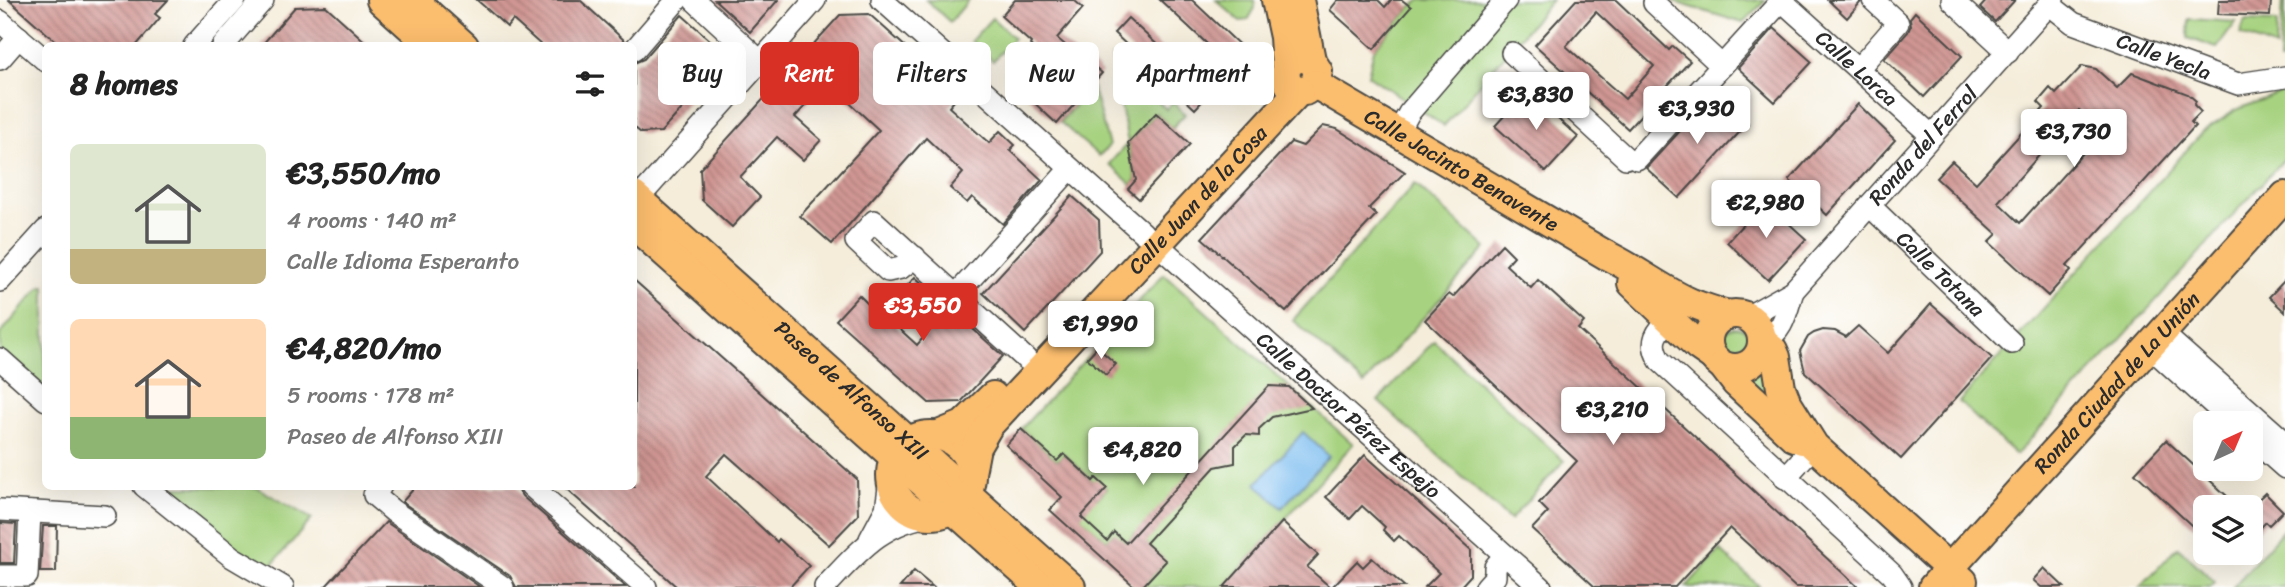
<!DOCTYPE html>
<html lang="en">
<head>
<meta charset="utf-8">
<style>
	:root { --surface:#fff; --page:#f6f6f6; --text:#222; --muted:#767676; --accent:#d93025 }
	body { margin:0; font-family:Sriracha,sans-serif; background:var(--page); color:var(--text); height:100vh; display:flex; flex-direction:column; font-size:26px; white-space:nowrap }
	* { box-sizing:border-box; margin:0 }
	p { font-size:23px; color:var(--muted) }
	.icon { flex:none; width:38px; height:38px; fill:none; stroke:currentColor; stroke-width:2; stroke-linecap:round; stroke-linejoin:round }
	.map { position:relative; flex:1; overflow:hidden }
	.side { position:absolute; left:42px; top:42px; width:595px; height:448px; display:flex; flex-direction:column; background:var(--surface); border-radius:10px; box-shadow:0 7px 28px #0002 }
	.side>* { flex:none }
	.banner { position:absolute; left:658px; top:42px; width:665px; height:63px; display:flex; gap:14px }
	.needle { width:46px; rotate:44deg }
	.tools { position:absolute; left:2193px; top:411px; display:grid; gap:14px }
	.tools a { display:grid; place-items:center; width:70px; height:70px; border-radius:10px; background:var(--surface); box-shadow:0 7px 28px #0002; font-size:35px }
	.price { position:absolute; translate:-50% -60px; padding:0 16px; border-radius:7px; background:#fff; color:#222; font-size:23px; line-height:46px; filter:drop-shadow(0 2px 4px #0008) }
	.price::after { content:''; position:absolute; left:50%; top:42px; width:21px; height:16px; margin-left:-10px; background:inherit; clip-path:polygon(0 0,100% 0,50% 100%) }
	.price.selected { background:var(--accent); color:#fff }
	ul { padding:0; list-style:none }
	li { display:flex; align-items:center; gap:21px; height:175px; padding:0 28px }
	li span { display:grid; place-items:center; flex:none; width:196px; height:140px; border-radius:10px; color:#555 }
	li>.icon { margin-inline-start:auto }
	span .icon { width:84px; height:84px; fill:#fffc; stroke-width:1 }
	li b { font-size:30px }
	h2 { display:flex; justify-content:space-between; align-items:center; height:84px; padding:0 28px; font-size:30px }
	.pill { padding:0 24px; border-radius:10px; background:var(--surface); box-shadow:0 7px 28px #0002; font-size:24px; line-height:63px }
	.pill.selected { background:var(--accent); color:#fff }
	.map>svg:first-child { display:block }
</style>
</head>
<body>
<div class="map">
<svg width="2285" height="587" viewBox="0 0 2285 587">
	<defs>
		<pattern id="building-back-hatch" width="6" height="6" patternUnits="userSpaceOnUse" patternTransform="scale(1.75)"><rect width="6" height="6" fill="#d09693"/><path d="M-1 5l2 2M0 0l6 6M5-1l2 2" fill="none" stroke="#a97b78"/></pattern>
	</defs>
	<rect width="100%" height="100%" fill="#fff"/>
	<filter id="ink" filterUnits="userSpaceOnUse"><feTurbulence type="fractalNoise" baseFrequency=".0143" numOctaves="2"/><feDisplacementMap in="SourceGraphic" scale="14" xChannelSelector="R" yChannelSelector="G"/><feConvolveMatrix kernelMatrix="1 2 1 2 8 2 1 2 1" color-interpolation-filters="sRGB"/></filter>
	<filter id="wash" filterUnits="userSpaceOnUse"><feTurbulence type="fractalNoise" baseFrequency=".00686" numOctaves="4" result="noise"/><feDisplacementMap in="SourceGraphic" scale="28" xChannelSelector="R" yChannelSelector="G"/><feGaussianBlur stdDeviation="1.57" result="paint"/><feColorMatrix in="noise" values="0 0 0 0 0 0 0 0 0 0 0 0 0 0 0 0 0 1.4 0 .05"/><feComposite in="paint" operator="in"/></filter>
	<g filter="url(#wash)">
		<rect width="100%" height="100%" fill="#f5edda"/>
		<g fill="#a7d380" stroke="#697f56" stroke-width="2">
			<polygon points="926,0 969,0 950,22"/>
			<polygon points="1216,0 1254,0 1255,8 1248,20 1240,21"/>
			<polygon points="1421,0 1552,0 1444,126 1368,75 1374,49 1411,7"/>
			<polygon points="1668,0 1766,0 1743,23"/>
			<polygon points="2283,0 2285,0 2285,61 2279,62"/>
			<polygon points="992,18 1014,38 993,61 971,41"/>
			<polygon points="2189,19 2236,22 2217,48 2188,38"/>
			<polygon points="2245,21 2277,22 2276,48 2240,34"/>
			<polygon points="1112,58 1166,109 1173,102 1185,114 1172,128 1156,113 1128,143 1136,179 1132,185 1109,164 1128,143"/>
			<polygon points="1092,86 1109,146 1099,156 1060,122"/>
			<polygon points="2285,91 2285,158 2016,455 1959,402 2203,132 2236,110"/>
			<polygon points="1415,184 1486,248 1364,384 1293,320"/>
			<polygon points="1164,274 1353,444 1224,587 1142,587 1165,561 1135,533 1126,543 1114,533 1107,541 1077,514 1094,496 1098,498 1107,488 1093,481 1064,454 1057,461 1021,429"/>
			<polygon points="41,286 45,286 45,400 0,359 0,334"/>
			<circle cx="1736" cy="342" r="15"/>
			<polygon points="1434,341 1564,461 1510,520 1378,401"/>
			<polygon points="1768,351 1785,413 1743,377"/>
			<polygon points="144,487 256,487 312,519 262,576"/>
			<polygon points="2285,528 2285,587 2233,587"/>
			<polygon points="2178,547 2215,582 2210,587 2140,587"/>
			<polygon points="1720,550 1760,587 1686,587"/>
		</g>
		<polygon fill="#7abcef" stroke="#52748d" stroke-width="2" points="1303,432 1329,456 1282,508 1256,484"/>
		<g id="blocks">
			<g fill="url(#building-back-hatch)" fill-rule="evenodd">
				<polygon points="9,0 168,0 155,14 160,18 136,46 61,46"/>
				<polygon points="477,0 580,0 625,41 622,46 542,46 513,20 507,27"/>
				<polygon points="715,0 778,0 750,32"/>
				<polygon points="1015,0 1074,0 1083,8 1057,38 1086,63 1088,61 1102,73 1057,124 1028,97 1030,95 1017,83 1042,56 1030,45 1031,43 1001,16"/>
				<polygon points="1160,0 1192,0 1248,53 1233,68"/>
				<polygon points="1338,0 1378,0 1385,7 1391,0 1402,0 1411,7 1374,49 1330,10"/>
				<path d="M1576,0H1616L1669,50L1673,46L1690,61L1628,129L1535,45ZM1596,12L1654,66L1625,99L1566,46Z"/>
				<polygon points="1828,0 1860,0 1860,3 1847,18"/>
				<polygon points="1987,0 2015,0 1995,22 1980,8"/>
				<polygon points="2219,0 2271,0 2270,16 2218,14"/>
				<polygon points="326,6 370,46 261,46 295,7"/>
				<polygon points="1915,12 1962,56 1924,97 1884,59 1908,32 1911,25 1910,18"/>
				<polygon points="869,14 959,95 949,107 989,143 1000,131 1015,145 1010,150 1042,180 1003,224 972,197 967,203 950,188 963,173 926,138 832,244 800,216 879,130 827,82 795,117 821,140 803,160 777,137 740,177 760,197 732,227 702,200 700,169 840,15"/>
				<polygon points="682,15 729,57 661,132 641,133 634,127 634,63 644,59"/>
				<polygon points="1128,18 1210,93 1195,109 1114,33"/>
				<polygon points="1774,28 1812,62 1775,102 1738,68"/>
				<path d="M2082,66L2096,69L2117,88L2132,73L2188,94L2196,101L2194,105L2201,112L2191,122L2195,126L2067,266L2071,270L2048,296L1989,242L1997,234L1936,178L1952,161L1976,183L2044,108L2038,102L2050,88L2056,94ZM2079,110L2102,132L2020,223L1998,202Z"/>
				<polygon points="1527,91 1578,137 1546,172 1495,126"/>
				<polygon points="1715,93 1748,123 1679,198 1646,168"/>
				<polygon points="1858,104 1895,140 1827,215 1789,180"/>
				<polygon points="1156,113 1190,144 1139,199 1128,189 1136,180 1128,143"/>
				<polygon points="1323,126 1337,129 1405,172 1369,208 1376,215 1286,312 1202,238 1291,142 1303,146"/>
				<polygon points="1072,196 1099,220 1100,251 1025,333 983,293"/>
				<polygon points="1764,201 1806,239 1768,280 1727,242"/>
				<polygon points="1502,244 1514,256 1506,265 1531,288 1538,280 1584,322 1578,329 1858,587 1795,587 1730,528 1675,587 1595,587 1532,529 1548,512 1539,503 1577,461 1425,320 1449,294 1453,297"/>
				<path d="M915,277L1003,356L961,402L929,403L836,320L859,295L873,309L876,306L883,313ZM912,304L935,324L917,345L894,324Z"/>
				<polygon points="634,280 857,479 858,515 829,545 726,454 706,476 777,542 779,539 809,566 790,587 677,587 563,486 634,486"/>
				<polygon points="2285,280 2285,312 2269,297"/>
				<polygon points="1931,304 1992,358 1901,459 1805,372 1800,351 1808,337 1814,333 1823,330 1835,331 1846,337 1858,326 1888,353"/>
				<polygon points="1097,347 1116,364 1106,375 1087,358"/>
				<polygon points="1269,386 1289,387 1312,408 1272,417 1259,429 1259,436 1246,435 1235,446 1235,463 1215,467 1146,543 1166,561 1142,587 1135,587 1050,510 1062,497 1006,445 1021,429 1057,461 1064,454 1093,481 1096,478 1107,488 1081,517 1107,541 1114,532 1126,543"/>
				<polygon points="2166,440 2240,508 2205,508 2205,538 2135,473"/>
				<polygon points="1365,455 1471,550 1471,575 1460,587 1425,587 1439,573 1399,536 1394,541 1383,530 1385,527 1362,506 1350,519 1326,497"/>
				<polygon points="416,486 516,486 522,496 626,587 516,587 510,576 402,502"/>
				<polygon points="2265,493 2283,511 2269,525 2266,522 2250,539 2250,507"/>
				<polygon points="386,522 480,587 325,587"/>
				<polygon points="1282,522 1318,555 1307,567 1330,587 1224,587"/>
				<polygon points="0,523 16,524 14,563 0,563"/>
				<polygon points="43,526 57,526 56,572 40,572"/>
				<polygon points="1372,558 1405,587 1332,587 1357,561 1363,567"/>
				<polygon points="2044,568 2064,587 2041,587 2033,580"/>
				<polygon points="914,571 933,587 900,587"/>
			</g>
		</g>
	</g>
	<g filter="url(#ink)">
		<use href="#blocks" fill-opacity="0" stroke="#494845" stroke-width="2"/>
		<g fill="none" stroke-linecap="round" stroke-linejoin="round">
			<g stroke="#494845" stroke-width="24">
				<g id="minor">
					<polyline points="694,0 760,61"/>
					<polyline points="882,0 1143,233"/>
					<path id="s1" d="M1781,0L1932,136"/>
					<polyline points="1952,0 2008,52"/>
					<polyline points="1654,3 1722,66"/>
					<path id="s2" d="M2050,5L2073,23L2238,84L2285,77"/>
					<polyline points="0,21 46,61"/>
					<polyline points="194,46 235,0"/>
					<polyline points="223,46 263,0"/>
					<polyline points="634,50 677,0"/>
					<polyline points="1512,53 1626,158"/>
					<polyline points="0,59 19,37"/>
					<polyline points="1858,69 1898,23 1873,0"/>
					<polyline points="1398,133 1409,113 1506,0"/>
					<polyline points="1637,159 1782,0"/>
					<polyline points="638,199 815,0"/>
					<path id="s3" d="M1870,206L2012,343"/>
					<path id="s4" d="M1157,244L1541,587"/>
					<polyline points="915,257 901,268 888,271 856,241 874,221 1015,349 1026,359"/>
					<polyline points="0,281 46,230"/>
					<polyline points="956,295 1070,169"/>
					<path d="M1678,310C1662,328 1645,337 1660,361L1892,574L1901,587"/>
					<path id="s5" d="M1742,315L1754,313L1793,291L2053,0"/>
					<polyline points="2162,333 2285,442"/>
					<path d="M1762,341C1783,335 1787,310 1793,291"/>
					<polyline points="2150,347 2235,424"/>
					<polyline points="0,359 46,400"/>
					<polyline points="2250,437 2285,468"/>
					<polyline points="1785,478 1814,446"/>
					<polyline points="144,486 232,557 283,587"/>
					<polyline points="381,486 374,495 393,511 503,587"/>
					<polyline points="531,486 646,587"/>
					<polyline points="0,510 105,516"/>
					<polyline points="870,539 886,509 891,474"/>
					<polyline points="0,576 27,576 30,512"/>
					<path d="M825,587C859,551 883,521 935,515"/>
					<polyline points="1486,587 1495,577 1495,567 1505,555"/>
				</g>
			</g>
			<g stroke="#494845" stroke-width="32">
				<g id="major">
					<polyline points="381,0 432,46"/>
					<polyline points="413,0 464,46"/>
					<polyline points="1276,0 1284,37 1286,68"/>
					<path d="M1299,0L1311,60L1318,71L1315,84L1305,91L1292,88C1277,72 1291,52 1311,60"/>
					<path id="s6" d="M1315,84L1606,255C1634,268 1659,288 1687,301C1700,307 1714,311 1728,315"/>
					<path id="s7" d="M634,196L1071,587"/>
					<polyline points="634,225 1040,587"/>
					<polyline points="1632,283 1698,346 1711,355"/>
					<circle cx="1735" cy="341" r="27"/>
					<polyline points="1762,341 1773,350 1776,357 1781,388 1787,403 1814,446 1963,581"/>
					<polyline points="1723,366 1736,383 1794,437 1802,440"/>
					<circle cx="931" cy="475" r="40"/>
					<polyline points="936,436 963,425 993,396"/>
					<path id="s8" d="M971,473L976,447L989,425L1299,91"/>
					<path id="s9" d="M1933,587L2285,196"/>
				</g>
			</g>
			<use href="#minor" stroke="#fff" stroke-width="21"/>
			<use href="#major" stroke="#fbbd6e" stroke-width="28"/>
		</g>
	</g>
	<g text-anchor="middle" stroke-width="5" stroke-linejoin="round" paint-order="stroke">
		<g font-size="21" fill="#2b2b2b" stroke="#fff">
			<text dy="7" stroke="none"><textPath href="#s2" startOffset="126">Calle Yecla</textPath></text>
			<text dy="7" stroke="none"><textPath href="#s1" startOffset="102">Calle Lorca</textPath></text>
			<text dy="7" stroke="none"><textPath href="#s5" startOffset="252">Ronda del Ferrol</textPath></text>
			<text dy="7" stroke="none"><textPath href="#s6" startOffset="170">Calle Jacinto Benavente</textPath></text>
			<text dy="7" stroke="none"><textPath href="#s8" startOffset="359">Calle Juan de la Cosa</textPath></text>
			<text dy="7" stroke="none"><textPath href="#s3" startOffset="98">Calle Totana</textPath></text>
			<text dy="7" stroke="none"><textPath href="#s9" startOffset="275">Ronda Ciudad de La Unión</textPath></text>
			<text dy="7" stroke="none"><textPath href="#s7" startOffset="292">Paseo de Alfonso XIII</textPath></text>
			<text dy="7" stroke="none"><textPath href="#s4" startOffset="257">Calle Doctor Pérez Espejo</textPath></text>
		</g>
	</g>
</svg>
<div class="tools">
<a><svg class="needle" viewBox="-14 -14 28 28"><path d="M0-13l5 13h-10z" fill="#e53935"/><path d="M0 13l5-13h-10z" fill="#767676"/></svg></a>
<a><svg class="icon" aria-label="layers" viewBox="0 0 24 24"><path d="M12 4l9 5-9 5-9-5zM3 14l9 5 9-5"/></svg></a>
</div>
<b class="price" style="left:1536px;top:132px">€3,830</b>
<b class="price" style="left:1697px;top:146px">€3,930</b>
<b class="price" style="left:2074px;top:169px">€3,730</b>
<b class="price" style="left:1766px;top:240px">€2,980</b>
<b class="price selected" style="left:923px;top:343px">€3,550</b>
<b class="price" style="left:1101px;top:361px">€1,990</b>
<b class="price" style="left:1613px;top:447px">€3,210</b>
<b class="price" style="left:1143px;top:487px">€4,820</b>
<div class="banner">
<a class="pill">Buy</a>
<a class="pill selected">Rent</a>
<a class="pill">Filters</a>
<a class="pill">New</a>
<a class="pill">Apartment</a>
</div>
<section class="side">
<h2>8 homes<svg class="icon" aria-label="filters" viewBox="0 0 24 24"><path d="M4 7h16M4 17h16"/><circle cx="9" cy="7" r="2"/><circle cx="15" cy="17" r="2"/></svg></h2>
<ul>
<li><span style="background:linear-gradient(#dfe7d0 75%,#c2b280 0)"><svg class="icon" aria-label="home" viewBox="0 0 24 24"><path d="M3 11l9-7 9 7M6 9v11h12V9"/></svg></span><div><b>€3,550/mo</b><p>4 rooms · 140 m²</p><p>Calle Idioma Esperanto</p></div></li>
<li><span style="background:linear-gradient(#ffd9b3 70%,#8fb573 0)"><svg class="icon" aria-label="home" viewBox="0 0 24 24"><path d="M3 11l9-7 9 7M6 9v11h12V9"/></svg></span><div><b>€4,820/mo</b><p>5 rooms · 178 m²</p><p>Paseo de Alfonso XIII</p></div></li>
</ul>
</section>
</div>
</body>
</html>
